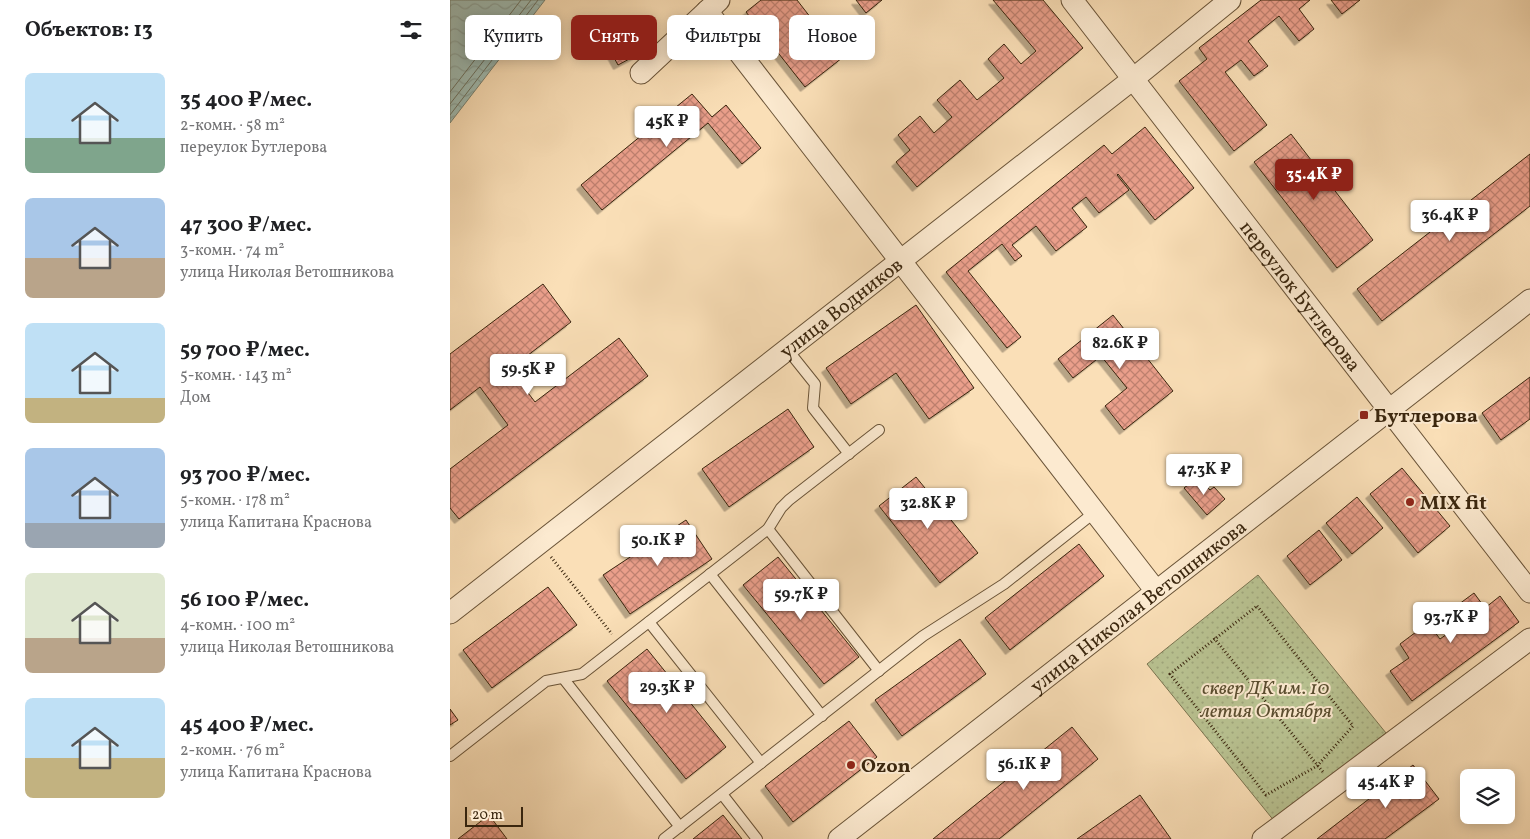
<!DOCTYPE html>
<html lang="ru">
<head>
<meta charset="utf-8">
<style>
	:root { --surface:#fff; --page:#f6f6f6; --text:#202124; --muted:#757577; --accent:#8f2418 }
	body { margin:0; font-family:Vollkorn,serif; background:var(--page); color:var(--text); height:100vh; display:flex; flex-direction:column; font-size:19px; white-space:nowrap }
	* { box-sizing:border-box; margin:0 }
	p { font-size:16px; color:var(--muted) }
	.icon { flex:none; width:28px; height:28px; fill:none; stroke:currentColor; stroke-width:2; stroke-linecap:round; stroke-linejoin:round }
	.map { position:relative; flex:1; overflow:hidden }
	.sheet { display:flex; flex-direction:column; background:var(--surface); width:450px }
	.sheet>* { flex:none }
	.banner { position:absolute; left:15px; top:15px; width:475px; height:45px; display:flex; gap:10px }
	.buttons { position:absolute; left:1010px; top:769px; display:grid; gap:10px }
	.buttons a { display:grid; place-items:center; width:55px; height:55px; border-radius:8px; background:var(--surface); box-shadow:0 2px 12px #0003; font-size:25px }
	.scale { position:absolute; left:15px; bottom:12px; width:58px; box-sizing:border-box; padding-left:5px; border:2px solid #3a260e; border-top:0; font-size:14px; line-height:18px; white-space:nowrap; color:#3a260e; -webkit-text-stroke:4px #fcead0; paint-order:stroke }
	.price { position:absolute; translate:-50% -42px; padding:0 11px; border-radius:5px; background:#fff; color:#222; font-size:16px; line-height:32px; filter:drop-shadow(0 1px 2px #0008) }
	.price::after { content:''; position:absolute; left:50%; top:30px; width:15px; height:11px; margin-left:-8px; background:inherit; clip-path:polygon(0 0,100% 0,50% 100%) }
	.price.selected { background:var(--accent); color:#fff }
	ul { padding:0; list-style:none }
	li { display:flex; align-items:center; gap:15px; height:125px; padding:0 25px }
	li span { display:grid; place-items:center; flex:none; width:140px; height:100px; border-radius:8px; color:#555 }
	li>.icon { margin-inline-start:auto }
	span .icon { width:60px; height:60px; fill:#fffc; stroke-width:1 }
	li b { font-size:21px }
	h2 { display:flex; justify-content:space-between; align-items:center; height:60px; padding:0 25px; font-size:21px }
	.tag { padding:0 18px; border-radius:8px; background:var(--surface); box-shadow:0 2px 12px #0003; font-size:18px; line-height:45px }
	.tag.selected { background:var(--accent); color:#fff }
	main { display:flex; flex:1; min-height:0 }
	.map>svg:first-child { display:block }
</style>
</head>
<body>
<main>
<section class="sheet">
<h2>Объектов: 13<svg class="icon" aria-label="filters" viewBox="0 0 24 24"><path d="M4 7h16M4 17h16"/><circle cx="9" cy="7" r="2"/><circle cx="15" cy="17" r="2"/></svg></h2>
<ul>
<li><span style="background:linear-gradient(#bfe0f5 65%,#7fa58c 0)"><svg class="icon" aria-label="home" viewBox="0 0 24 24"><path d="M3 11l9-7 9 7M6 9v11h12V9"/></svg></span><div><b>35 400 ₽/мес.</b><p>2-комн. · 58 m²</p><p>переулок Бутлерова</p></div></li>
<li><span style="background:linear-gradient(#a9c7e8 60%,#b9a48a 0)"><svg class="icon" aria-label="home" viewBox="0 0 24 24"><path d="M3 11l9-7 9 7M6 9v11h12V9"/></svg></span><div><b>47 300 ₽/мес.</b><p>3-комн. · 74 m²</p><p>улица Николая Ветошникова</p></div></li>
<li><span style="background:linear-gradient(#bfe0f5 75%,#c2b280 0)"><svg class="icon" aria-label="home" viewBox="0 0 24 24"><path d="M3 11l9-7 9 7M6 9v11h12V9"/></svg></span><div><b>59 700 ₽/мес.</b><p>5-комн. · 143 m²</p><p>Дом</p></div></li>
<li><span style="background:linear-gradient(#a9c7e8 75%,#9aa5b1 0)"><svg class="icon" aria-label="home" viewBox="0 0 24 24"><path d="M3 11l9-7 9 7M6 9v11h12V9"/></svg></span><div><b>93 700 ₽/мес.</b><p>5-комн. · 178 m²</p><p>улица Капитана Краснова</p></div></li>
<li><span style="background:linear-gradient(#dfe7d0 65%,#b9a48a 0)"><svg class="icon" aria-label="home" viewBox="0 0 24 24"><path d="M3 11l9-7 9 7M6 9v11h12V9"/></svg></span><div><b>56 100 ₽/мес.</b><p>4-комн. · 100 m²</p><p>улица Николая Ветошникова</p></div></li>
<li><span style="background:linear-gradient(#bfe0f5 60%,#c2b280 0)"><svg class="icon" aria-label="home" viewBox="0 0 24 24"><path d="M3 11l9-7 9 7M6 9v11h12V9"/></svg></span><div><b>45 400 ₽/мес.</b><p>2-комн. · 76 m²</p><p>улица Капитана Краснова</p></div></li>
</ul>
</section>
<div class="map">
<svg width="1080" height="839" viewBox="0 0 1080 839">
	<defs>
		<pattern id="park-dots" width="8" height="8" patternUnits="userSpaceOnUse" patternTransform="scale(1.25)"><rect width="8" height="8" fill="#b9c392"/><path d="M2 2h.1M6 6h.1" fill="none" stroke="#a0a77d" stroke-width="1.8" stroke-linecap="round"/></pattern>
		<pattern id="water-waves" width="16" height="10" patternUnits="userSpaceOnUse" patternTransform="scale(1.25)"><rect width="16" height="10" fill="#9fbcb3"/><path d="M0 5q4-4 8 0t8 0" fill="none" stroke="#8aa199"/></pattern>
		<pattern id="building-cross-hatch" width="8" height="8" patternUnits="userSpaceOnUse" patternTransform="scale(1.25)"><rect width="8" height="8" fill="#ea9f8b"/><path d="M0 0l8 8M0 8l8-8" fill="none" stroke="#bf8170"/></pattern>
		<filter id="shadow"><feDropShadow dx="-4.5" dy="4.5" stdDeviation="0" flood-color="#0004"/></filter>
	</defs>
	<rect width="100%" height="100%" fill="#fadfb7"/>
	<filter id="stains"><feTurbulence type="fractalNoise" baseFrequency=".004" numOctaves="4"/><feColorMatrix values="0 0 0 0 .2 0 0 0 0 .09 0 0 0 0 .02 0 0 0 .5 -.17"/></filter>
	<radialGradient id="worn" r=".72"><stop offset=".6" stop-color="#630" stop-opacity="0"/><stop offset="1" stop-color="#630" stop-opacity=".3"/></radialGradient>
	<polygon fill="url(#park-dots)" stroke="#7a7450" points="808,575 936,733 825,822 697,664"/>
	<polygon fill="url(#water-waves)" stroke="#778071" points="0,0 95,0 0,123"/>
	<g fill="none" stroke-linecap="round" stroke-linejoin="round">
		<g stroke="#6c7160" stroke-width="1">
			<polyline points="0,92 71,0"/>
			<polyline points="0,104 81,0"/>
			<polyline points="0,115 88,0"/>
		</g>
	</g>
	<g fill="url(#building-cross-hatch)" stroke="#3a260e" filter="url(#shadow)">
		<polygon points="311,0 347,0 392,58 355,87 296,12"/>
		<polygon points="406,0 432,0 416,13"/>
		<polygon points="543,0 593,0 633,48 467,187 446,162 460,150 448,135 470,116 484,133 502,117 487,100 510,80 527,100 554,78 538,59 554,44 571,64 586,51"/>
		<polygon points="811,0 860,0 849,9 864,29 849,41 829,16 798,41 818,66 804,76 791,60 775,72 817,125 784,151 729,81 757,59 749,48"/>
		<polygon points="881,0 910,0 892,14"/>
		<polygon points="183,17 200,48 168,65 151,34"/>
		<polygon points="242,94 262,117 276,105 311,148 292,164 258,123 152,210 131,185"/>
		<polygon points="695,127 744,188 705,220 668,174 667,175 679,190 649,213 636,197 622,208 637,227 606,251 586,226 562,245 572,256 565,261 552,244 518,271 571,337 557,348 496,272 654,145 662,154"/>
		<polygon points="841,134 923,240 887,268 804,162"/>
		<polygon points="1080,154 1080,206 932,321 907,289"/>
		<polygon points="93,284 121,322 60,369 85,402 169,338 198,376 9,519 0,508 0,469 58,425 30,387 0,410 0,354"/>
		<polygon points="466,305 524,388 479,419 446,373 401,404 376,368"/>
		<polygon points="663,315 723,391 674,430 655,406 677,388 651,356 623,378 608,359"/>
		<polygon points="1080,377 1080,419 1051,440 1032,413"/>
		<polygon points="338,409 364,447 279,507 252,469"/>
		<polygon points="952,468 1000,526 968,553 920,494"/>
		<polygon points="466,477 528,553 490,583 429,506"/>
		<polygon points="748,477 760,490 764,487 775,499 757,515 734,488"/>
		<polygon points="907,497 933,528 902,554 876,523"/>
		<polygon points="236,520 262,559 180,614 153,575"/>
		<polygon points="869,530 892,560 860,585 837,556"/>
		<polygon points="629,544 654,576 560,650 535,618"/>
		<polygon points="328,557 409,657 374,684 293,585"/>
		<polygon points="98,587 127,625 42,688 13,650"/>
		<polygon points="1024,593 1035,608 1050,596 1069,622 962,701 940,671 959,658 950,644 978,623 990,639 1011,624 1001,610"/>
		<polygon points="510,639 536,674 452,736 425,700"/>
		<polygon points="197,649 276,747 236,779 157,681"/>
		<polygon points="0,709 8,720 0,725"/>
		<polygon points="399,721 427,757 343,822 315,786"/>
		<polygon points="622,727 648,759 549,839 483,839"/>
		<polygon points="963,765 989,799 935,839 867,839"/>
		<polygon points="690,795 721,839 627,839"/>
		<polygon points="39,815 57,839 8,839"/>
		<polygon points="273,815 292,839 243,839"/>
	</g>
	<g fill="none" stroke-linecap="round" stroke-linejoin="round">
		<g stroke="#6a5438" stroke-width="12">
			<g id="lane">
				<polyline points="337,349 365,384 363,408 399,454"/>
				<polyline points="318,529 429,671"/>
				<polyline points="260,574 372,716"/>
				<polyline points="199,622 311,763"/>
				<polyline points="113,678 230,827"/>
				<polyline points="0,756 96,681 132,674 318,529 331,508 339,500 429,430"/>
				<polyline points="272,794 307,839"/>
				<polyline points="214,839 473,636 554,584 645,512"/>
			</g>
		</g>
		<g stroke="#6a5438" stroke-width="23">
			<g id="street">
				<path id="s1" d="M622,0L1080,592"/>
				<polyline points="257,11 706,591"/>
				<polyline points="191,73 269,0"/>
				<path id="s2" d="M0,613L683,79L780,0"/>
				<path id="s3" d="M389,839L1080,300"/>
				<polyline points="813,839 1080,639"/>
			</g>
		</g>
		<g stroke="#3a260e" stroke-width="3" stroke-dasharray="1 2.5" stroke-linecap="butt">
			<polyline points="101,557 162,634"/>
			<polygon points="807,606 903,726 867,766 816,795 720,674"/>
			<polyline points="764,638 873,772"/>
		</g>
		<use href="#lane" stroke="#fcead0" stroke-width="10"/>
		<use href="#street" stroke="#fcead0" stroke-width="21"/>
	</g>
	<g fill="#8f2418" stroke="#fcead0" stroke-width="2">
		<rect x="909" y="410" width="10" height="10" rx="2.5"/>
		<circle cx="960" cy="502" r="5"/>
		<circle cx="401" cy="765" r="5"/>
	</g>
	<g text-anchor="middle" stroke-width="4" stroke-linejoin="round" paint-order="stroke">
		<g font-size="20" fill="#3a260e" stroke="#fcead0">
			<text dy="7" stroke="none"><textPath href="#s1" startOffset="374">переулок Бутлерова</textPath></text>
			<text dy="7" stroke="none"><textPath href="#s2" startOffset="496">улица Водников</textPath></text>
			<text dy="7" stroke="none"><textPath href="#s3" startOffset="379">улица Николая Ветошникова</textPath></text>
		</g>
		<g font-size="20" font-weight="bold" fill="#3a260e" stroke="#fcead0" text-anchor="start">
			<text x="924" y="422">Бутлерова</text>
			<text x="970" y="509">MIX fit</text>
			<text x="411" y="772">Ozon</text>
		</g>
		<g font-size="20" font-style="italic" fill="#5a4d2f" stroke="#fcead0">
			<text x="816" y="694">сквер ДК им. 10<tspan x="816" dy="23">летия Октября</tspan></text>
		</g>
	</g>
	<rect width="100%" height="100%" filter="url(#stains)"/>
	<rect width="100%" height="100%" fill="url(#worn)"/>
</svg>
<div class="buttons">
<a><svg class="icon" aria-label="layers" viewBox="0 0 24 24"><path d="M12 4l9 5-9 5-9-5zM3 14l9 5 9-5"/></svg></a>
</div>
<div class="scale">20 m</div>
<b class="price" style="left:217px;top:148px">45K ₽</b>
<b class="price selected" style="left:864px;top:201px">35.4K ₽</b>
<b class="price" style="left:1000px;top:242px">36.4K ₽</b>
<b class="price" style="left:670px;top:370px">82.6K ₽</b>
<b class="price" style="left:78px;top:396px">59.5K ₽</b>
<b class="price" style="left:754px;top:496px">47.3K ₽</b>
<b class="price" style="left:478px;top:530px">32.8K ₽</b>
<b class="price" style="left:208px;top:567px">50.1K ₽</b>
<b class="price" style="left:351px;top:621px">59.7K ₽</b>
<b class="price" style="left:1001px;top:644px">93.7K ₽</b>
<b class="price" style="left:217px;top:714px">29.3K ₽</b>
<b class="price" style="left:574px;top:791px">56.1K ₽</b>
<b class="price" style="left:936px;top:809px">45.4K ₽</b>
<div class="banner">
<a class="tag">Купить</a>
<a class="tag selected">Снять</a>
<a class="tag">Фильтры</a>
<a class="tag">Новое</a>
</div>
</div>
</main>
</body>
</html>
